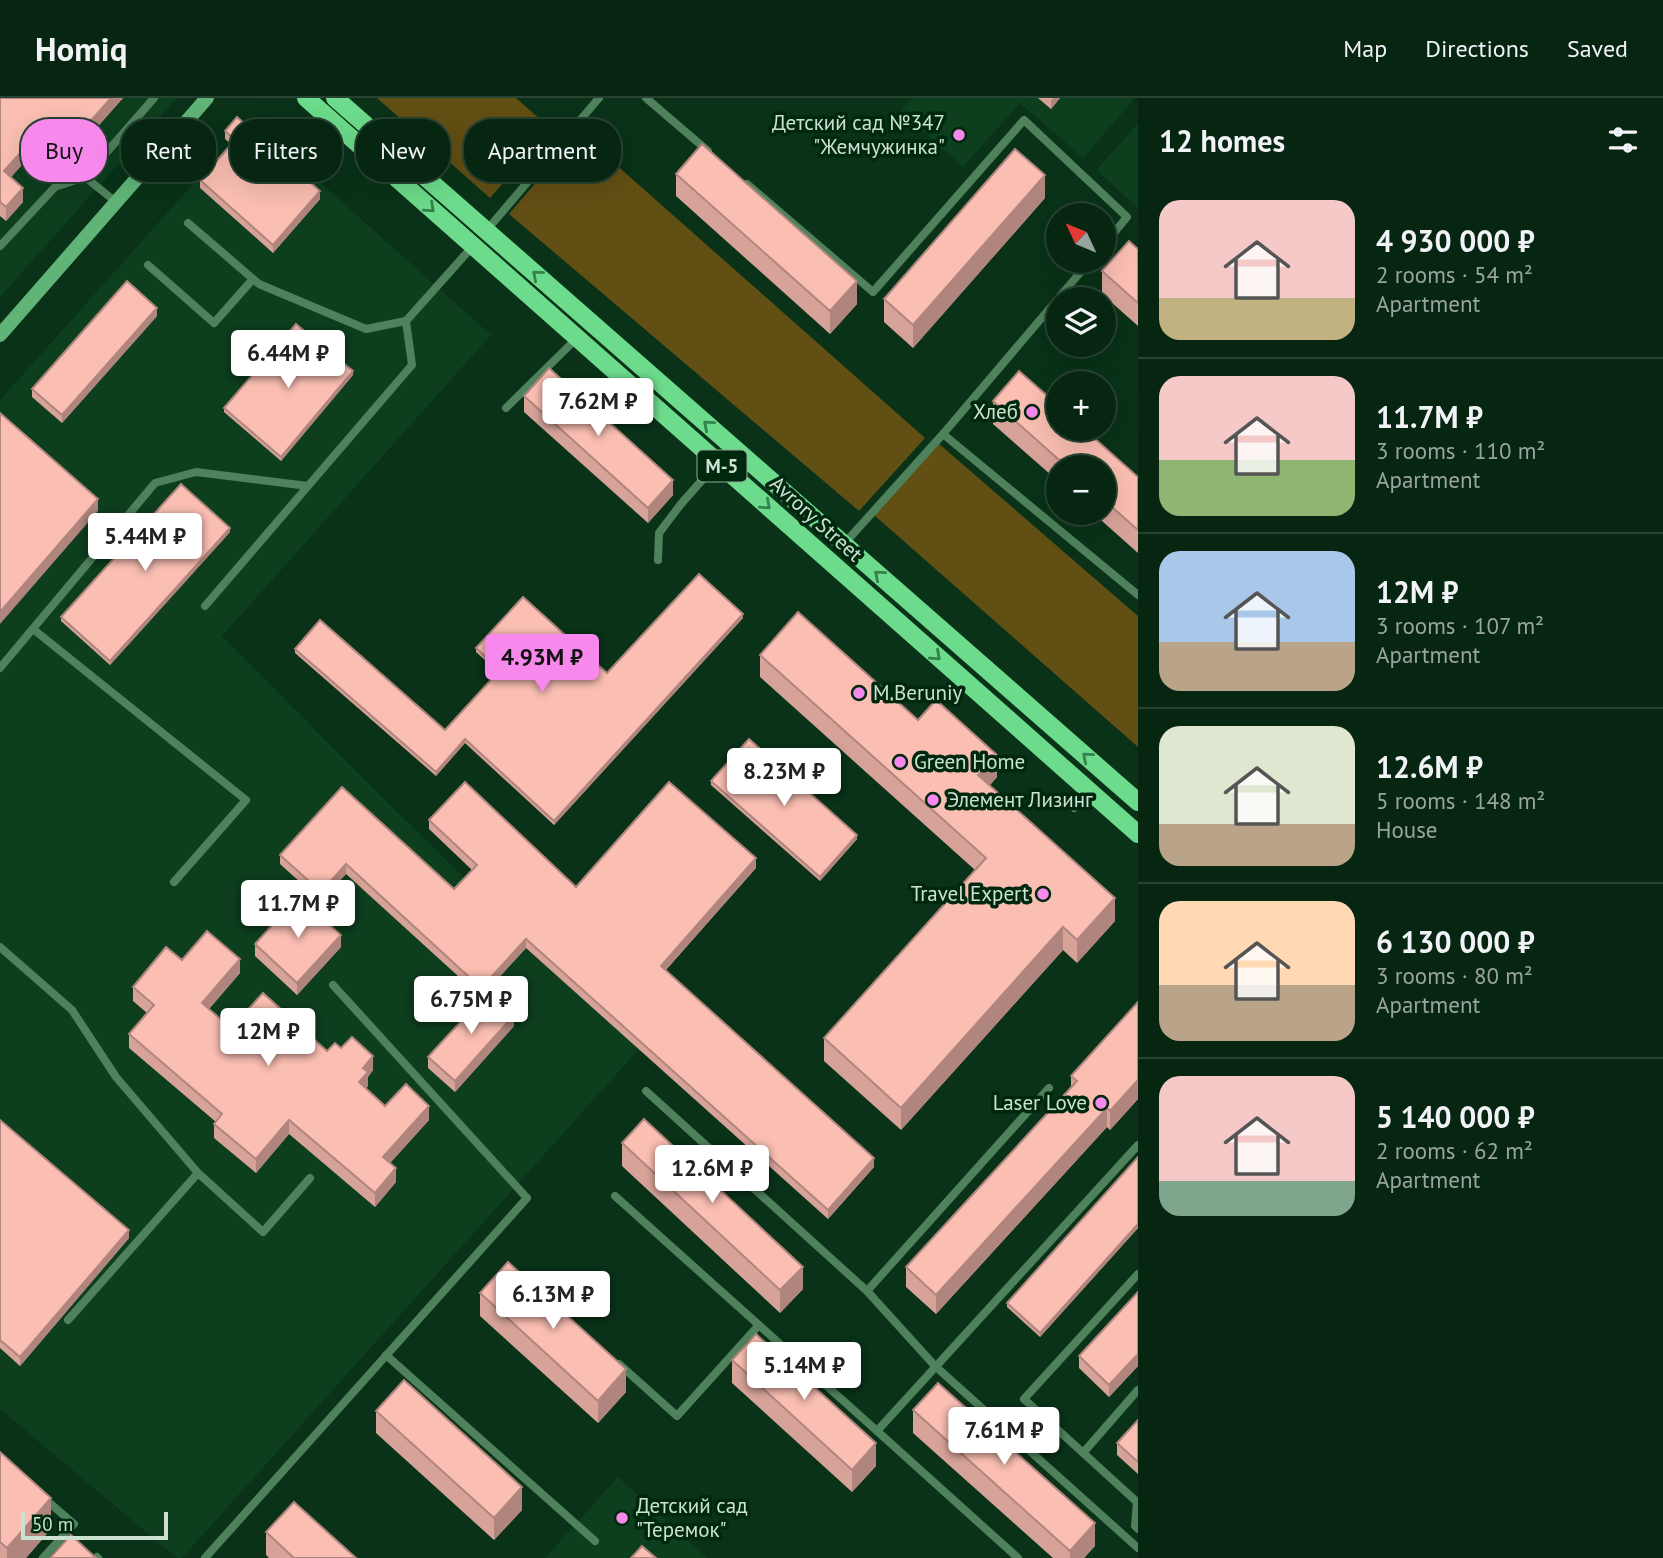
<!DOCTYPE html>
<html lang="en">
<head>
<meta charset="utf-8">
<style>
	:root { --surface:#072612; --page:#153220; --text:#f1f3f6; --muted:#98a59f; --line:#284332; --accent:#f788ec }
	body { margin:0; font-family:"PT Sans",sans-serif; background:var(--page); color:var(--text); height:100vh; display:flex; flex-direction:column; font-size:26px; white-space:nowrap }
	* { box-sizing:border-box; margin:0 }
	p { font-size:23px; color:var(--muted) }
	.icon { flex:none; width:38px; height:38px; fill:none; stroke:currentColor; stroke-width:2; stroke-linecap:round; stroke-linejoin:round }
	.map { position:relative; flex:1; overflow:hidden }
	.panel { display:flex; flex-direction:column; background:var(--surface); width:525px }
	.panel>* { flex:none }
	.hud { position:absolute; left:21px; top:21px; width:665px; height:63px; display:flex; gap:14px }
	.needle { width:46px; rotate:314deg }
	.controls { position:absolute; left:1046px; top:105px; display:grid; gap:14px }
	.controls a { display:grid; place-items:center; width:70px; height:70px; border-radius:50%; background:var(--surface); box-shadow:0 7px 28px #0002,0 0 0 2px var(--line); font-size:35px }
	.scale { position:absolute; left:21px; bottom:18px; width:147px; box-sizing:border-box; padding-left:7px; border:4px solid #cce1d0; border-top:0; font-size:19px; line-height:24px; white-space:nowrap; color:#cce1d0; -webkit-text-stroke:5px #00280e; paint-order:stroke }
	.price { position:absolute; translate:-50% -60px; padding:0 16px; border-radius:7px; background:#fff; color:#222; font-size:23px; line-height:46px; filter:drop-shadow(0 2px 4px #0008) }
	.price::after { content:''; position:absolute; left:50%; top:42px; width:21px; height:16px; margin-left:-10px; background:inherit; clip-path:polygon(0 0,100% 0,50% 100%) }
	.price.selected { background:var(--accent); color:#111 }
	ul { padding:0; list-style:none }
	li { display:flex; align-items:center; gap:21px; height:175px; padding:0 21px }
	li+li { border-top:2px solid var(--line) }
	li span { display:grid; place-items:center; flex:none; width:196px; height:140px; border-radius:21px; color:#555 }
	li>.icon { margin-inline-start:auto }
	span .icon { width:84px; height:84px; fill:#fffc; stroke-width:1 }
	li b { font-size:30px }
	h2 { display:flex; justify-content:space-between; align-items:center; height:84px; padding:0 21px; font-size:30px }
	.pill { padding:0 24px; border-radius:28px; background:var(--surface); box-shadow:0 7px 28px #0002,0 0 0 2px var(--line); font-size:24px; line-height:63px }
	.pill.selected { background:var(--accent); color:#111 }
	header { display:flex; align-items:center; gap:42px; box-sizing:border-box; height:98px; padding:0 35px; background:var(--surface); border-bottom:2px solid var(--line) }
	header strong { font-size:33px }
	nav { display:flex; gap:38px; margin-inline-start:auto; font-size:24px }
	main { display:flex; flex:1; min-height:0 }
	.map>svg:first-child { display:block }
</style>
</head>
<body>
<header>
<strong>Homiq</strong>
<nav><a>Map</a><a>Directions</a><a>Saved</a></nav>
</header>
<main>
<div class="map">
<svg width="1138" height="1460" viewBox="0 0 1138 1460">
	<rect width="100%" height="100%" fill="#093218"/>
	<g fill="#0d3e1e">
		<polygon points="0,0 177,0 0,199"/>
		<polygon points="912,0 1135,0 1083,60 1020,5 963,69 900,13"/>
		<polygon points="250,22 491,237 222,538 383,700 639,951 182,1460 177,1460 0,1311 0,302"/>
		<polygon points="1138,26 1138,110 1096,72"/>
		<polygon points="618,1379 707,1460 545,1460"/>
	</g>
	<g fill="#624f14">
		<polygon points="377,0 516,0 550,30 490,100"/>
		<polygon points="579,34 925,340 859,413 509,116"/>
		<polygon points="938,345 1138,518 1138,649 874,417"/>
	</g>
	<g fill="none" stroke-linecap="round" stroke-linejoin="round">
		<g stroke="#4f825c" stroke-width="8">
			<polyline points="646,0 708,53"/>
			<polyline points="747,86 873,194 1024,22 1127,119 1104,147"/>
			<polyline points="116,104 85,79 154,0"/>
			<polyline points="188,125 259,186 366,231 406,223"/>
			<polyline points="486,133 599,0"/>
			<polyline points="0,148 55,89 85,79"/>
			<polyline points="1090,163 943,336 1138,497"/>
			<polyline points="148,167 214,225 253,181"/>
			<polyline points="506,310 577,240"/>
			<polyline points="844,446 943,336"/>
			<polyline points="658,462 659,435 681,406 718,364"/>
			<polyline points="205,508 308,388"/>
			<polyline points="33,531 246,702 174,784"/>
			<polyline points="0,570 155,385 196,374 308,388 412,267 406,223 473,148"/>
			<polyline points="1074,710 1089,693"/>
			<polyline points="0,849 72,912 116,979 198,1075 68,1222"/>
			<polyline points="646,993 867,1193 935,1268 1138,1450"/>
			<polyline points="198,1075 263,1134 310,1080"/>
			<polyline points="615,1098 877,1333 1138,1047"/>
			<polyline points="1138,1176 1024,1301 1137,1404 1135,1428 1138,1431"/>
			<polyline points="867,1193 1049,990"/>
			<polyline points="386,1257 595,1443"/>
			<polyline points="619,1266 677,1318 759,1227"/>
			<polyline points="877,1333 1018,1460"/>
			<polyline points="1083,1355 1138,1292"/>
			<polyline points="97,1459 98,1460"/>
			<polyline points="43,1460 74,1426 45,1401"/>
			<polyline points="205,1460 527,1100 333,887"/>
		</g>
		<polyline stroke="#60b477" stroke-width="14" points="0,237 207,0"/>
		<g stroke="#6cdb8b" stroke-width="18">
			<polyline points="306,0 1138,736"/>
			<polyline points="335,0 1138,704"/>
		</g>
	</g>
	<g fill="#d7a399">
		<polygon points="0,0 123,0 61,70 38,49 11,79 23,104 6,123 0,118"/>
		<polygon points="1038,0 1060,0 1051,11"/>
		<polygon points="225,33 320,101 273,155 200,90 200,82 231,46 225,41"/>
		<polygon points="676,76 857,206 830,236 676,98"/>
		<polygon points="1045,100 913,250 884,224 884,201"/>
		<polygon points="1138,151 1138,228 1102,196 1102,173"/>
		<polygon points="157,218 62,325 32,299 32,291"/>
		<polygon points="353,277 281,363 224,314 224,310"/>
		<polygon points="524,298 673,397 648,425 524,314"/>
		<polygon points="993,303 1138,379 1138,455 1093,415 1104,415 1104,369 1059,369 1059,384 993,326"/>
		<polygon points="230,434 110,567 61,523 61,519"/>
		<polygon points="743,520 554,727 465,645 436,678 295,555 295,551 445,632 498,574 476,554 476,550 607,575"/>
		<polygon points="760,557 918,622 997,679 990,687 1115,823 1077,865 1063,852 901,1032 824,963 824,940 975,772 760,579"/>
		<polygon points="711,683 857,741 820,783 711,687"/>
		<polygon points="342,689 454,791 472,772 429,731 429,722 576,789 756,770 666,872 874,1069 828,1121 526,850 481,899 346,776 321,803 280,766 280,757"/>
		<polygon points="255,846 341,849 297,897 255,858"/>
		<polygon points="182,862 240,875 209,911 231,930 327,953 341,950 373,972 368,979 368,988 366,990 385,1008 429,1022 390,1065 396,1084 375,1109 289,1036 256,1075 214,1040 214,1026 216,1024 129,950 129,936 147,915 133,903 133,889"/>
		<polygon points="1138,904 1138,1001 1110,1032 1107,1029 936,1216 906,1189 906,1169 1071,990 1071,978"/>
		<polygon points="514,928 455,994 428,970 428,959"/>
		<polygon points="0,1022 129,1140 20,1268 0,1250"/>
		<polygon points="622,1045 803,1191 780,1215 622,1068"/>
		<polygon points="1138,1059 1138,1130 1040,1239 1007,1209 1007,1205"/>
		<polygon points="1138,1194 1138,1268 1109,1299 1079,1270 1079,1258"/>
		<polygon points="480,1195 626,1294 598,1325 480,1218"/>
		<polygon points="732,1262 876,1368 852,1394 732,1285"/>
		<polygon points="913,1312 1095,1448 1084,1460 1053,1460 913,1335"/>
		<polygon points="376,1313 522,1412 494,1442 376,1335"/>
		<polygon points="1138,1322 1138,1376 1117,1357 1117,1345"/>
		<polygon points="0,1354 51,1431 26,1460 0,1460"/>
		<polygon points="266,1434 356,1460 269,1460 266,1457"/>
	</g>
	<g fill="#af857d">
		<polygon points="111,0 123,0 61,70 61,56"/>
		<polygon points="1053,0 1060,0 1051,11 1051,3"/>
		<polygon points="38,35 38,49 4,87 4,73"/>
		<polygon points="1045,77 1045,100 913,250 913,227"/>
		<polygon points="23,90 23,104 6,123 6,109"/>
		<polygon points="320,93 320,101 273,155 273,147"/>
		<polygon points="857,183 857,206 830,236 830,213"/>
		<polygon points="157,210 157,218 62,325 62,317"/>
		<polygon points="353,273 353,277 281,363 281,359"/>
		<polygon points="673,382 673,397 648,425 648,410"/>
		<polygon points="98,401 98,413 0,526 0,514"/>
		<polygon points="230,430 230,434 110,567 110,563"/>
		<polygon points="743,516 743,520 554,727 554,723"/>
		<polygon points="465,641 465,645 436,678 436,674"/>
		<polygon points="997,657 997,679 978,700 978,677"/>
		<polygon points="857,737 857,741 820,783 820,779"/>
		<polygon points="756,760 756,770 661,877 661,868"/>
		<polygon points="346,766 346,776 321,803 321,794"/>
		<polygon points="1115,800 1115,823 1077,865 1077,842"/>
		<polygon points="1063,829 1063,852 901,1032 901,1010"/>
		<polygon points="341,837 341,849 297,897 297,885"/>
		<polygon points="526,841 526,850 481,899 481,890"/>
		<polygon points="240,861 240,875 202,919 202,905"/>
		<polygon points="514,917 514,928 455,994 455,983"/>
		<polygon points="373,958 373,972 368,979 368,988 359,998 359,984 363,970"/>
		<polygon points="1138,982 1138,1001 1110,1032 1110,1013"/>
		<polygon points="429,1008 429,1022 383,1073 383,1059"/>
		<polygon points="1107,1010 1107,1029 936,1216 936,1197"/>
		<polygon points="289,1022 289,1036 256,1075 256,1061"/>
		<polygon points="874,1060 874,1069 828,1121 828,1112"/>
		<polygon points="396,1070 396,1084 375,1109 375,1095"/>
		<polygon points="1138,1126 1138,1130 1040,1239 1040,1235"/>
		<polygon points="129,1132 129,1140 20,1268 20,1259"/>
		<polygon points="803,1169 803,1191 780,1215 780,1192"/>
		<polygon points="1138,1256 1138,1268 1109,1299 1109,1287"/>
		<polygon points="626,1271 626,1294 598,1325 598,1303"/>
		<polygon points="876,1345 876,1368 852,1394 852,1372"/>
		<polygon points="522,1389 522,1412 494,1442 494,1420"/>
		<polygon points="51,1400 51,1431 26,1460 7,1460 7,1450"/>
		<polygon points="1095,1425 1095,1448 1084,1460 1070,1460 1070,1453"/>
	</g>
	<g fill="#fabeb2" stroke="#af857d" stroke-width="2">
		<polygon points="0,0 111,0 61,56 38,35 4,73 23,90 6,109 0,104"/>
		<polygon points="237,19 320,93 273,147 200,82 235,42 225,33"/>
		<polygon points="702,46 857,183 830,213 676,76"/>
		<polygon points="1015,51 1045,77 913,227 884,201"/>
		<polygon points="1129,143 1138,151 1138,205 1102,173"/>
		<polygon points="127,183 157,210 62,317 32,291"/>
		<polygon points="296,226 353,273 281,359 224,310"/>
		<polygon points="549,270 673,382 648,410 524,298"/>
		<polygon points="1019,273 1059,308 1059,331 1084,331 1138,379 1138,432 1104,402 1104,369 1067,369 993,303"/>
		<polygon points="0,315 98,401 0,514"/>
		<polygon points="181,386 230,430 110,563 61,519"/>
		<polygon points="699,476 743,516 554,723 465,641 436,674 295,551 320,522 445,632 500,572 476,550 523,499 607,575"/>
		<polygon points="798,514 918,622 936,602 997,657 978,677 1115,800 1077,842 1063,829 901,1010 824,940 986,760 760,557"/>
		<polygon points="749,641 857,737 820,779 711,683"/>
		<polygon points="465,684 576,789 669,684 756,760 661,868 874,1060 828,1112 526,841 481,890 346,766 321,794 280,757 342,689 454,791 477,767 429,722"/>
		<polygon points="298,799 341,837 297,885 255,846"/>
		<polygon points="207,833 240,861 202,905 231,930 263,895 327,953 335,945 341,950 352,939 373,958 363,970 368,974 359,984 385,1008 406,986 429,1008 383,1059 396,1070 375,1095 289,1022 256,1061 214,1026 222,1016 129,936 154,907 133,889 166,849 182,862"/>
		<polygon points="488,894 514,917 455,983 428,959"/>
		<polygon points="1138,904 1138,982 1110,1013 1107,1010 936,1197 906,1169 1077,983 1071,978"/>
		<polygon points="644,1021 803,1169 780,1192 622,1045"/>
		<polygon points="0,1022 129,1132 20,1259 0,1242"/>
		<polygon points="1138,1059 1138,1126 1040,1235 1007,1205"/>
		<polygon points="508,1164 626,1271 598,1303 480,1195"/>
		<polygon points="1138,1194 1138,1256 1109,1287 1079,1258"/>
		<polygon points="756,1236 876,1345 852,1372 732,1262"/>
		<polygon points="404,1282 522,1389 494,1420 376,1313"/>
		<polygon points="938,1285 1095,1425 1070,1453 913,1312"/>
		<polygon points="1138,1322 1138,1364 1117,1345"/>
		<polygon points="0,1354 51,1400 7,1450 0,1444"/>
		<polygon points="294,1404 356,1460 294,1460 266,1434"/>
		<polygon points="71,1437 96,1460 50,1460"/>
		<polygon points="642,1448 656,1460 631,1460"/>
	</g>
	<defs><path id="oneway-chevron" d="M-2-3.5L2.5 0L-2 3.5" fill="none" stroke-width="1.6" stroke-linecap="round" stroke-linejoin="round" transform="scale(1.75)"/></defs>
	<g stroke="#36824c">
		<use href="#oneway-chevron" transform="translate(430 110) rotate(42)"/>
		<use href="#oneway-chevron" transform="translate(537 177) rotate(-139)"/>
		<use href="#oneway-chevron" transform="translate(708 327) rotate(-139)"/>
		<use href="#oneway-chevron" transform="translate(766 407) rotate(42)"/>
		<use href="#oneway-chevron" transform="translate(879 477) rotate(-139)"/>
		<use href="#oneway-chevron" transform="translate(936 558) rotate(42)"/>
		<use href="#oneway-chevron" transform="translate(1087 659) rotate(-139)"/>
	</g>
	<g fill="#f788ec" stroke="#00280e" stroke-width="2.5">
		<circle cx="959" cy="37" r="7"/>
		<circle cx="1032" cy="314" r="7"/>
		<circle cx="859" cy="595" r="7"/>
		<circle cx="900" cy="664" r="7"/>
		<circle cx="933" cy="702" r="7"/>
		<circle cx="1043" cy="796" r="7"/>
		<circle cx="1101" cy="1005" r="7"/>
		<circle cx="622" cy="1420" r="7"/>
	</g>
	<g text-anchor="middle" stroke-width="7" stroke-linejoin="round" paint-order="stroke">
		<rect fill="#00280e" stroke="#8faa96" stroke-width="2" x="697.5" y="352.5" width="49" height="31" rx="5"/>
		<g font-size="19" font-weight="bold" fill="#cce1d0">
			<text x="722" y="375">М-5</text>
		</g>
		<g font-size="21" fill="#cce1d0" stroke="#00280e" text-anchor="end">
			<text x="945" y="32">Детский сад №347<tspan x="945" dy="24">"Жемчужинка"</tspan></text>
			<text x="1018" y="321">Хлеб</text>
			<text x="873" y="602" text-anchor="start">M.Beruniy</text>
			<text x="914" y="671" text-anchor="start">Green Home</text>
			<text x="947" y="709" text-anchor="start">Элемент Лизинг</text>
			<text x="1029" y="803">Travel Expert</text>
			<text x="1087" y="1012">Laser Love</text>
			<text x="636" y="1415" text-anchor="start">Детский сад<tspan x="636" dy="24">"Теремок"</tspan></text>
		</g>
		<g font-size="21" fill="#cce1d0" stroke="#00280e">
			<text transform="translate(816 421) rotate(42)" y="7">Avrory Street</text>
		</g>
	</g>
</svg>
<div class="controls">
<a><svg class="needle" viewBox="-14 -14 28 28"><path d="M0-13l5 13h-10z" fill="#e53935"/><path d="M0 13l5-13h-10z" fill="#98a59f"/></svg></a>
<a><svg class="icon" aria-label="layers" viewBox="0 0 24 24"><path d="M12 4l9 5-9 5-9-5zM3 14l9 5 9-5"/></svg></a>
<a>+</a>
<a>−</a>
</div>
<div class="scale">50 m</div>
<b class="price" style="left:288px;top:292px">6.44M ₽</b>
<b class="price" style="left:598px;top:340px">7.62M ₽</b>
<b class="price" style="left:145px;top:475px">5.44M ₽</b>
<b class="price selected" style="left:542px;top:596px">4.93M ₽</b>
<b class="price" style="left:784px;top:710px">8.23M ₽</b>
<b class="price" style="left:298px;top:842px">11.7M ₽</b>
<b class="price" style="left:471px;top:938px">6.75M ₽</b>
<b class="price" style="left:268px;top:970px">12M ₽</b>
<b class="price" style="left:712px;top:1107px">12.6M ₽</b>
<b class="price" style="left:553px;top:1233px">6.13M ₽</b>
<b class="price" style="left:804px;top:1304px">5.14M ₽</b>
<b class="price" style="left:1004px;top:1369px">7.61M ₽</b>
<div class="hud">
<a class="pill selected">Buy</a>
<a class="pill">Rent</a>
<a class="pill">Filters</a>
<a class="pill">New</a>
<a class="pill">Apartment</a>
</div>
</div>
<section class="panel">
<h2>12 homes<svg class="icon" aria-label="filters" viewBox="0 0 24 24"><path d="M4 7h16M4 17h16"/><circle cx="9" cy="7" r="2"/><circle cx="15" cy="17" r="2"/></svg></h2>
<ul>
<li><span style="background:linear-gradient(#f6c9c9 70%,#c2b280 0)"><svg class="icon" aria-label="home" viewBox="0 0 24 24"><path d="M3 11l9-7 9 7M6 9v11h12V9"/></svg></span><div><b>4 930 000 ₽</b><p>2 rooms · 54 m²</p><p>Apartment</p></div></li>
<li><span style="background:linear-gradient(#f6c9c9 60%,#8fb573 0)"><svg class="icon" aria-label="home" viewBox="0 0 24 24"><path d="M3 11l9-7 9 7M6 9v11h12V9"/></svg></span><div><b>11.7M ₽</b><p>3 rooms · 110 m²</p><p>Apartment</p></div></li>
<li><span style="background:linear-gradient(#a9c7e8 65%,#b9a48a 0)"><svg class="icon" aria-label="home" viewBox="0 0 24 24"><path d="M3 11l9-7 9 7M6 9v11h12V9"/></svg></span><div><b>12M ₽</b><p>3 rooms · 107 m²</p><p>Apartment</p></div></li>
<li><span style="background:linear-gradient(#dfe7d0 70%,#b9a48a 0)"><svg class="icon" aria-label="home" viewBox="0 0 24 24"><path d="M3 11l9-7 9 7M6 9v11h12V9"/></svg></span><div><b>12.6M ₽</b><p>5 rooms · 148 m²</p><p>House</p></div></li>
<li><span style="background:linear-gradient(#ffd9b3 60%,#b9a48a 0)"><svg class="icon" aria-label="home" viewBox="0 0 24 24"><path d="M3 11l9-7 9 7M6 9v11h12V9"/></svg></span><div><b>6 130 000 ₽</b><p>3 rooms · 80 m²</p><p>Apartment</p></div></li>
<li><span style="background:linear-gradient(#f6c9c9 75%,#7fa58c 0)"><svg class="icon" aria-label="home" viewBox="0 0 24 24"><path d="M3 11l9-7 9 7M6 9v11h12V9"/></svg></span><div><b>5 140 000 ₽</b><p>2 rooms · 62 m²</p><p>Apartment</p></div></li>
</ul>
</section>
</main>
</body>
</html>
